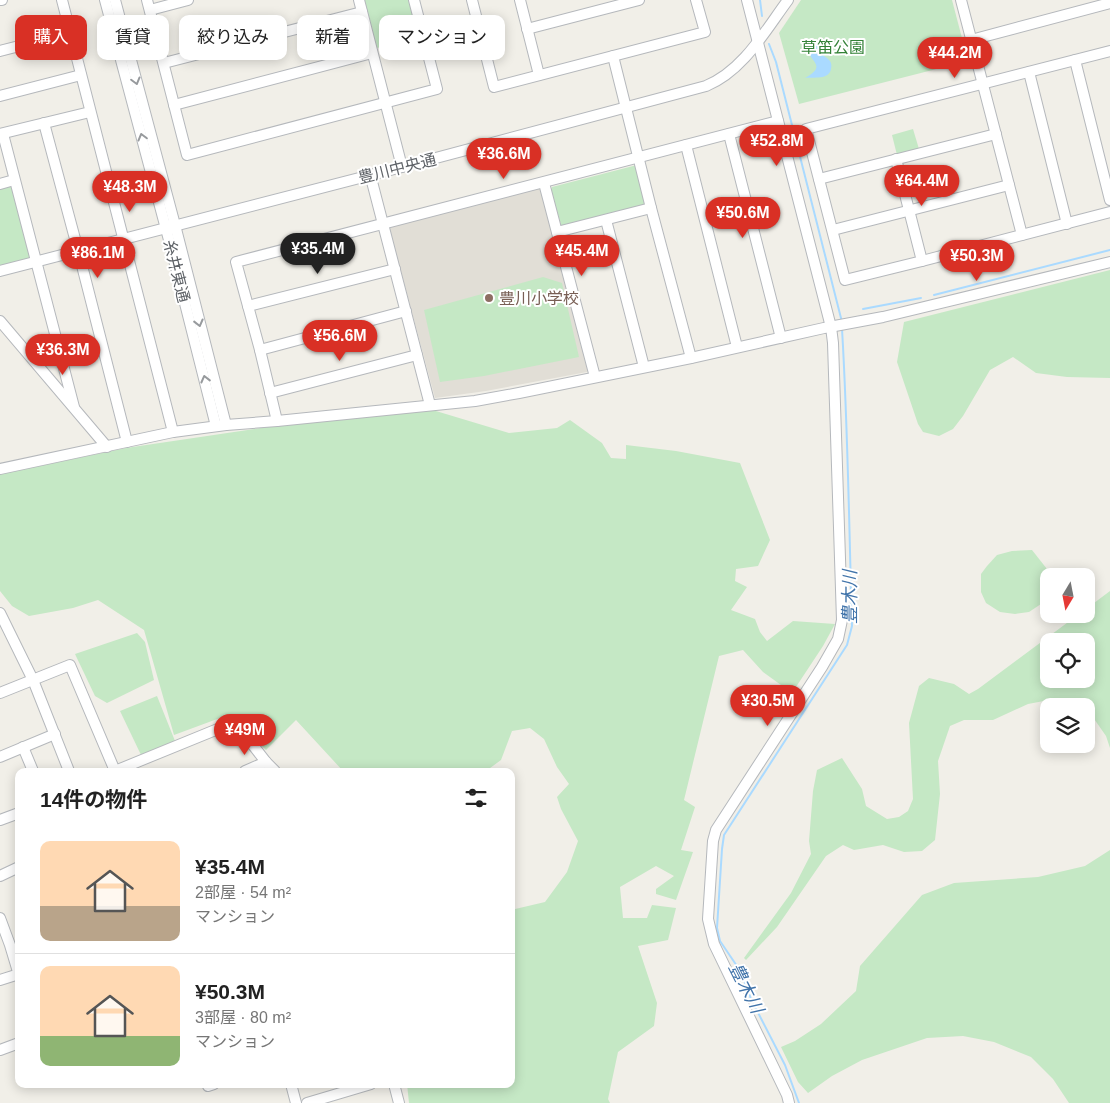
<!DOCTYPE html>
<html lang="ja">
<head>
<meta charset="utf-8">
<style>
	:root { --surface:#fff; --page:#f6f6f6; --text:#222; --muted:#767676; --line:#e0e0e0; --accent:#d93025 }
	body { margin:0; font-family:Arial,"Noto Sans JP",sans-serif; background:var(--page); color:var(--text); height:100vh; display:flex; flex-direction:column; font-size:19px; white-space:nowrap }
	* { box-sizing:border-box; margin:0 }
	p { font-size:16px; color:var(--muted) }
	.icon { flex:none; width:28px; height:28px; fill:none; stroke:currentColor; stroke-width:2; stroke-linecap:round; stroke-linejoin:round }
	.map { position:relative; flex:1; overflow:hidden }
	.panel { position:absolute; left:15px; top:768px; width:500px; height:320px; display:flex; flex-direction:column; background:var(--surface); border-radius:10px; box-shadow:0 2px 12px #0003 }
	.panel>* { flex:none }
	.top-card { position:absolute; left:15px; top:15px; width:500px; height:45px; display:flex; gap:10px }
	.needle { width:32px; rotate:190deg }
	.buttons { position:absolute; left:1040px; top:568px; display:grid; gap:10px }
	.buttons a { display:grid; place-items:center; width:55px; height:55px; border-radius:10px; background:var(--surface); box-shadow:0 2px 12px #0003; font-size:25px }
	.price { position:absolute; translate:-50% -42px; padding:0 11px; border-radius:18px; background:var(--accent); color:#fff; font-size:16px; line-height:32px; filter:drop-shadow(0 1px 2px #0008) }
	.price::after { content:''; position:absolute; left:50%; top:30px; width:15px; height:11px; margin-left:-8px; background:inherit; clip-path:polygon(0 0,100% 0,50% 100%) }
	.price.current { background:#222; color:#fff }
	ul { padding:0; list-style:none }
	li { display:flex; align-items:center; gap:15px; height:125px; padding:0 25px }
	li+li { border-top:1px solid var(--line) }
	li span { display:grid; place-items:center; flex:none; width:140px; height:100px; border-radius:10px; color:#555 }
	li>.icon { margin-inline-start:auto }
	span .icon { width:60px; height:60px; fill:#fffc; stroke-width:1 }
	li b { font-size:21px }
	h2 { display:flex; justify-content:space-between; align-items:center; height:60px; padding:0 25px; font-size:21px }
	.chip { padding:0 18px; border-radius:10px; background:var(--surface); box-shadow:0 2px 12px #0003; font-size:18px; line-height:45px }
	.chip.current { background:var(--accent); color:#fff }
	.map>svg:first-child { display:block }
</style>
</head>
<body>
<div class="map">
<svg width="1110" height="1103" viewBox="0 0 1110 1103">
	<rect width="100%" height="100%" fill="#f1efe8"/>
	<polygon fill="#e1ded6" points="541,188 589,368 587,372 486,391 435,398 389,227"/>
	<g fill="#c5e8c5" fill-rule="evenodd">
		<polygon points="364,0 410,0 420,37 377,48"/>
		<polygon points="801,0 952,0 968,61 799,104 779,33"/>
		<polygon points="913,129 919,149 897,155 892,135"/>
		<polygon points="637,165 647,203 645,207 564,227 561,225 551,190 552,187"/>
		<polygon points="10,185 13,186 32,256 30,259 0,266 0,187"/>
		<polygon points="1110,270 1110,378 1067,377 1036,373 1013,357 990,370 963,416 953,429 939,436 923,432 918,424 897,362 904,322"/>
		<polygon points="543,277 562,283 579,357 484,376 440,382 424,310"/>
		<polygon points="416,405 509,433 557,428 570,420 602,443 611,458 626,459 626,445 676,451 740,463 770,540 758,566 736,569 735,581 747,587 731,610 755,619 760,632 767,641 793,621 835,624 823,646 792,693 763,672 743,650 719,656 684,800 695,807 681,850 693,852 676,900 656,894 656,889 674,876 656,866 620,887 623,918 647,918 652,905 676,908 668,940 638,946 657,1003 654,1026 618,1052 608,1099 610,1103 409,1103 407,1084 511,1084 511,910 545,902 567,872 578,841 561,809 557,797 569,784 557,767 544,739 530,728 512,731 501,760 486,771 343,771 296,720 266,750 228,715 174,735 144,630 98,600 73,608 29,616 12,606 0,591 0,474 126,448"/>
		<polygon points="1032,550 1047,569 1049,576 1049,594 1044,602 1029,612 1015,614 1000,612 986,603 981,592 981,574 987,566 997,555 1012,551"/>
		<path d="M1110,591V748L1106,736L1090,713L1086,710V706H1082L1077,702L1049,700L1028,704L993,720H964L950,726L938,761L940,794L935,840L922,851L904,852L883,845L854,850L843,845L826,856L777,927L746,960L744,958L791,893L811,854L809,841L813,791L817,770L842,758L862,789L866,806L887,819L899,817L908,811L913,799L909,723L919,686L929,678L954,684L969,694L978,689L1079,614H1086V609ZM1049,641H1086V679H1049Z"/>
		<polygon points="137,633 145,642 154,680 107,703 95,696 75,654"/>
		<polygon points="157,696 175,741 142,757 120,711"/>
		<polygon points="1110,850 1110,1103 1069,1103 1053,1079 1031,1057 994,1042 963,1036 927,1038 862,1060 832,1076 808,1093 798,1082 781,1047 795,1041 821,1024 856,991 860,966 922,895 954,883 1038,877 1085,866"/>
	</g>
	<path fill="#aadaff" d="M815,44L818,45L820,48V53C823,56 827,57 830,61C831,63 832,65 831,69C829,80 814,77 805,78C829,65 808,62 808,48Z"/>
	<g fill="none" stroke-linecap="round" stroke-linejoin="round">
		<g stroke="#aadaff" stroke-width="2">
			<polyline points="760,0 762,16"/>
			<polyline points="769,44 776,62 842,322"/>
			<polyline points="934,295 1110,250"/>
			<polyline points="863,309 921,298"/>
			<path d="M799,1103L785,1065L751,999L741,972L720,941L717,928L722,849L724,835L847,645L852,626C849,527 848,428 842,329"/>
		</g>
		<g stroke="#b5b8bc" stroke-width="12">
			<g id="minor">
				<polyline points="0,0 2,0"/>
				<polyline points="62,0 173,432"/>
				<polyline points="105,0 169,240 216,426"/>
				<polyline points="115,0 175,225 226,425"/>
				<polyline points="147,0 187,155 437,89 414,0"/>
				<polyline points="359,0 402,167"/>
				<polyline points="472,0 494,87 705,32 696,0"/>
				<polyline points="520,0 539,75"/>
				<polyline points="747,0 831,327 833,343 842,620 838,639 822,667 716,830 713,841 708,919 714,944 787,1095 789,1103"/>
				<polyline points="961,0 1022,235"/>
				<polyline points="150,10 188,0"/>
				<polyline points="527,29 639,0"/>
				<polyline points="971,40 1110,3"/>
				<polyline points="0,51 70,33"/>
				<polyline points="1110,51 806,129 845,280 922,261 1110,212"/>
				<polyline points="613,56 651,208 691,358"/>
				<polyline points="1075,60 1110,200"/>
				<polyline points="164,63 362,12"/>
				<polyline points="1029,72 1067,224"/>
				<polyline points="0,96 81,75"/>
				<polyline points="174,105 372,53"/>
				<polyline points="44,123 78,250 127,442"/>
				<polyline points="0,134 90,112"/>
				<polyline points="3,134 74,407"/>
				<polyline points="729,134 781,338"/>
				<polyline points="686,145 737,347"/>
				<polyline points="896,159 922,261"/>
				<polyline points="370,174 430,405"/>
				<polyline points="819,179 996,134"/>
				<polyline points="544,183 595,377"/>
				<polyline points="0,184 14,180"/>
				<polyline points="606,220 644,367"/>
				<polyline points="833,230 1009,185"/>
				<polyline points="557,232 651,208"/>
				<path d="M0,271L402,167L706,86C743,71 765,31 788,0"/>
				<polyline points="248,306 395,269"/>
				<polyline points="0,321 107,447"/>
				<polyline points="260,350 406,311"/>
				<polyline points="270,393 417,355"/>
				<polyline points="277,421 260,350 236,262 778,121"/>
				<polyline points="0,469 173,432 226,425 277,421 475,401 519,393 691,358 824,328 883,317 1110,262"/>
				<polyline points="0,613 33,680 69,771"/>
				<polyline points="0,693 70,665 115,771"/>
				<polyline points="23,747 33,771"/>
				<polyline points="0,757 55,734"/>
				<polyline points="115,771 235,722 266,762 275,771"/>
				<polyline points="245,771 266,762"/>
				<polyline points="0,820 19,813"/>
				<polyline points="0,876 19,867"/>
				<polyline points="0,918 10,945 19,975"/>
				<polyline points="0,980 19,974"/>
				<polyline points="0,1050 19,1043"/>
				<polyline points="207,1084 208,1086 214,1084"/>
				<polyline points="291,1084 296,1103"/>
				<polyline points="394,1084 399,1103"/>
				<polyline points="307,1103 371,1084"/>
			</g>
		</g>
		<use href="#minor" stroke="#fff" stroke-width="10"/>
	</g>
	<defs><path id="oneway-chevron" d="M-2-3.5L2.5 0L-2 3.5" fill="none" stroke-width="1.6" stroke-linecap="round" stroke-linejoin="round" transform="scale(1.25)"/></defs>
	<g stroke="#979a9d">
		<use href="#oneway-chevron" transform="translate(136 81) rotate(75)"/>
		<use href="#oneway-chevron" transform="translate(142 137) rotate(-105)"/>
		<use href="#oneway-chevron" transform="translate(199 323) rotate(76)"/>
		<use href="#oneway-chevron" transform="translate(205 379) rotate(-104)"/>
	</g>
	<circle fill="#8d6e63" stroke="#fff" stroke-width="2" cx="489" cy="298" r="5"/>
	<g text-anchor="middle" stroke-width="4" stroke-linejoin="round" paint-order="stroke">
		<g font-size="16" fill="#348238" stroke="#fff">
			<text x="833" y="53">草笛公園</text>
		</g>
		<g font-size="16" fill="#5f6368" stroke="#fff">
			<text transform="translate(397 168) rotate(-14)" y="6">豊川中央通</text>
			<text transform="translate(177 271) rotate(76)" y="6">糸井東通</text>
		</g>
		<g font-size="16" fill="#785e54" stroke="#fff" text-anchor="start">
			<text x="499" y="304">豊川小学校</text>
		</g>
		<g font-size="18" font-style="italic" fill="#4174aa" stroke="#fff">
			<text transform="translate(850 597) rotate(-90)" y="6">豊木川</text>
			<text transform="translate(746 988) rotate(63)" y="6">豊木川</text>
		</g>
	</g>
</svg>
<div class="buttons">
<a><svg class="needle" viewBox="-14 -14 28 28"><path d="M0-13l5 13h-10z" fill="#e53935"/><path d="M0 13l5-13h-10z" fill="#767676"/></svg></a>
<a><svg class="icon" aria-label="locate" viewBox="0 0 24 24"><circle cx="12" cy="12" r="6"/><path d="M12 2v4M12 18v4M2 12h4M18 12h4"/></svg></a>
<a><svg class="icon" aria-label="layers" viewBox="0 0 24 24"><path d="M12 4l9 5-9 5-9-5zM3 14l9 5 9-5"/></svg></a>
</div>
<b class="price" style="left:955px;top:79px">¥44.2M</b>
<b class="price" style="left:777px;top:167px">¥52.8M</b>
<b class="price" style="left:504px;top:180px">¥36.6M</b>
<b class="price" style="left:922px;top:207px">¥64.4M</b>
<b class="price" style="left:130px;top:213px">¥48.3M</b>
<b class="price" style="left:743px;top:239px">¥50.6M</b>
<b class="price current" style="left:318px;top:275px">¥35.4M</b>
<b class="price" style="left:582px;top:277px">¥45.4M</b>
<b class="price" style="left:98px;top:279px">¥86.1M</b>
<b class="price" style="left:977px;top:282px">¥50.3M</b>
<b class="price" style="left:340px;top:362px">¥56.6M</b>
<b class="price" style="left:63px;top:376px">¥36.3M</b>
<b class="price" style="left:768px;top:727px">¥30.5M</b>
<b class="price" style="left:245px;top:756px">¥49M</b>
<div class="top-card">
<a class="chip current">購入</a>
<a class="chip">賃貸</a>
<a class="chip">絞り込み</a>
<a class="chip">新着</a>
<a class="chip">マンション</a>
</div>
<section class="panel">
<h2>14件の物件<svg class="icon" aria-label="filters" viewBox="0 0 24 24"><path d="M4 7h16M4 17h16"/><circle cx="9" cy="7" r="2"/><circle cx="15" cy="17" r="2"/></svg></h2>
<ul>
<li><span style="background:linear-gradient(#ffd9b3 65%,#b9a48a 0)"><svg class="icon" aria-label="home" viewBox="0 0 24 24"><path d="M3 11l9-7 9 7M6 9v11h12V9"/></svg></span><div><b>¥35.4M</b><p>2部屋 · 54 m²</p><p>マンション</p></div></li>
<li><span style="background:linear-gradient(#ffd9b3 70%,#8fb573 0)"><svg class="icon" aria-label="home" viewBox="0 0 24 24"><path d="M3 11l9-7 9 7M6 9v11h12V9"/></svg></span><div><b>¥50.3M</b><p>3部屋 · 80 m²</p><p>マンション</p></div></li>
</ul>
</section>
</div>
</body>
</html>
